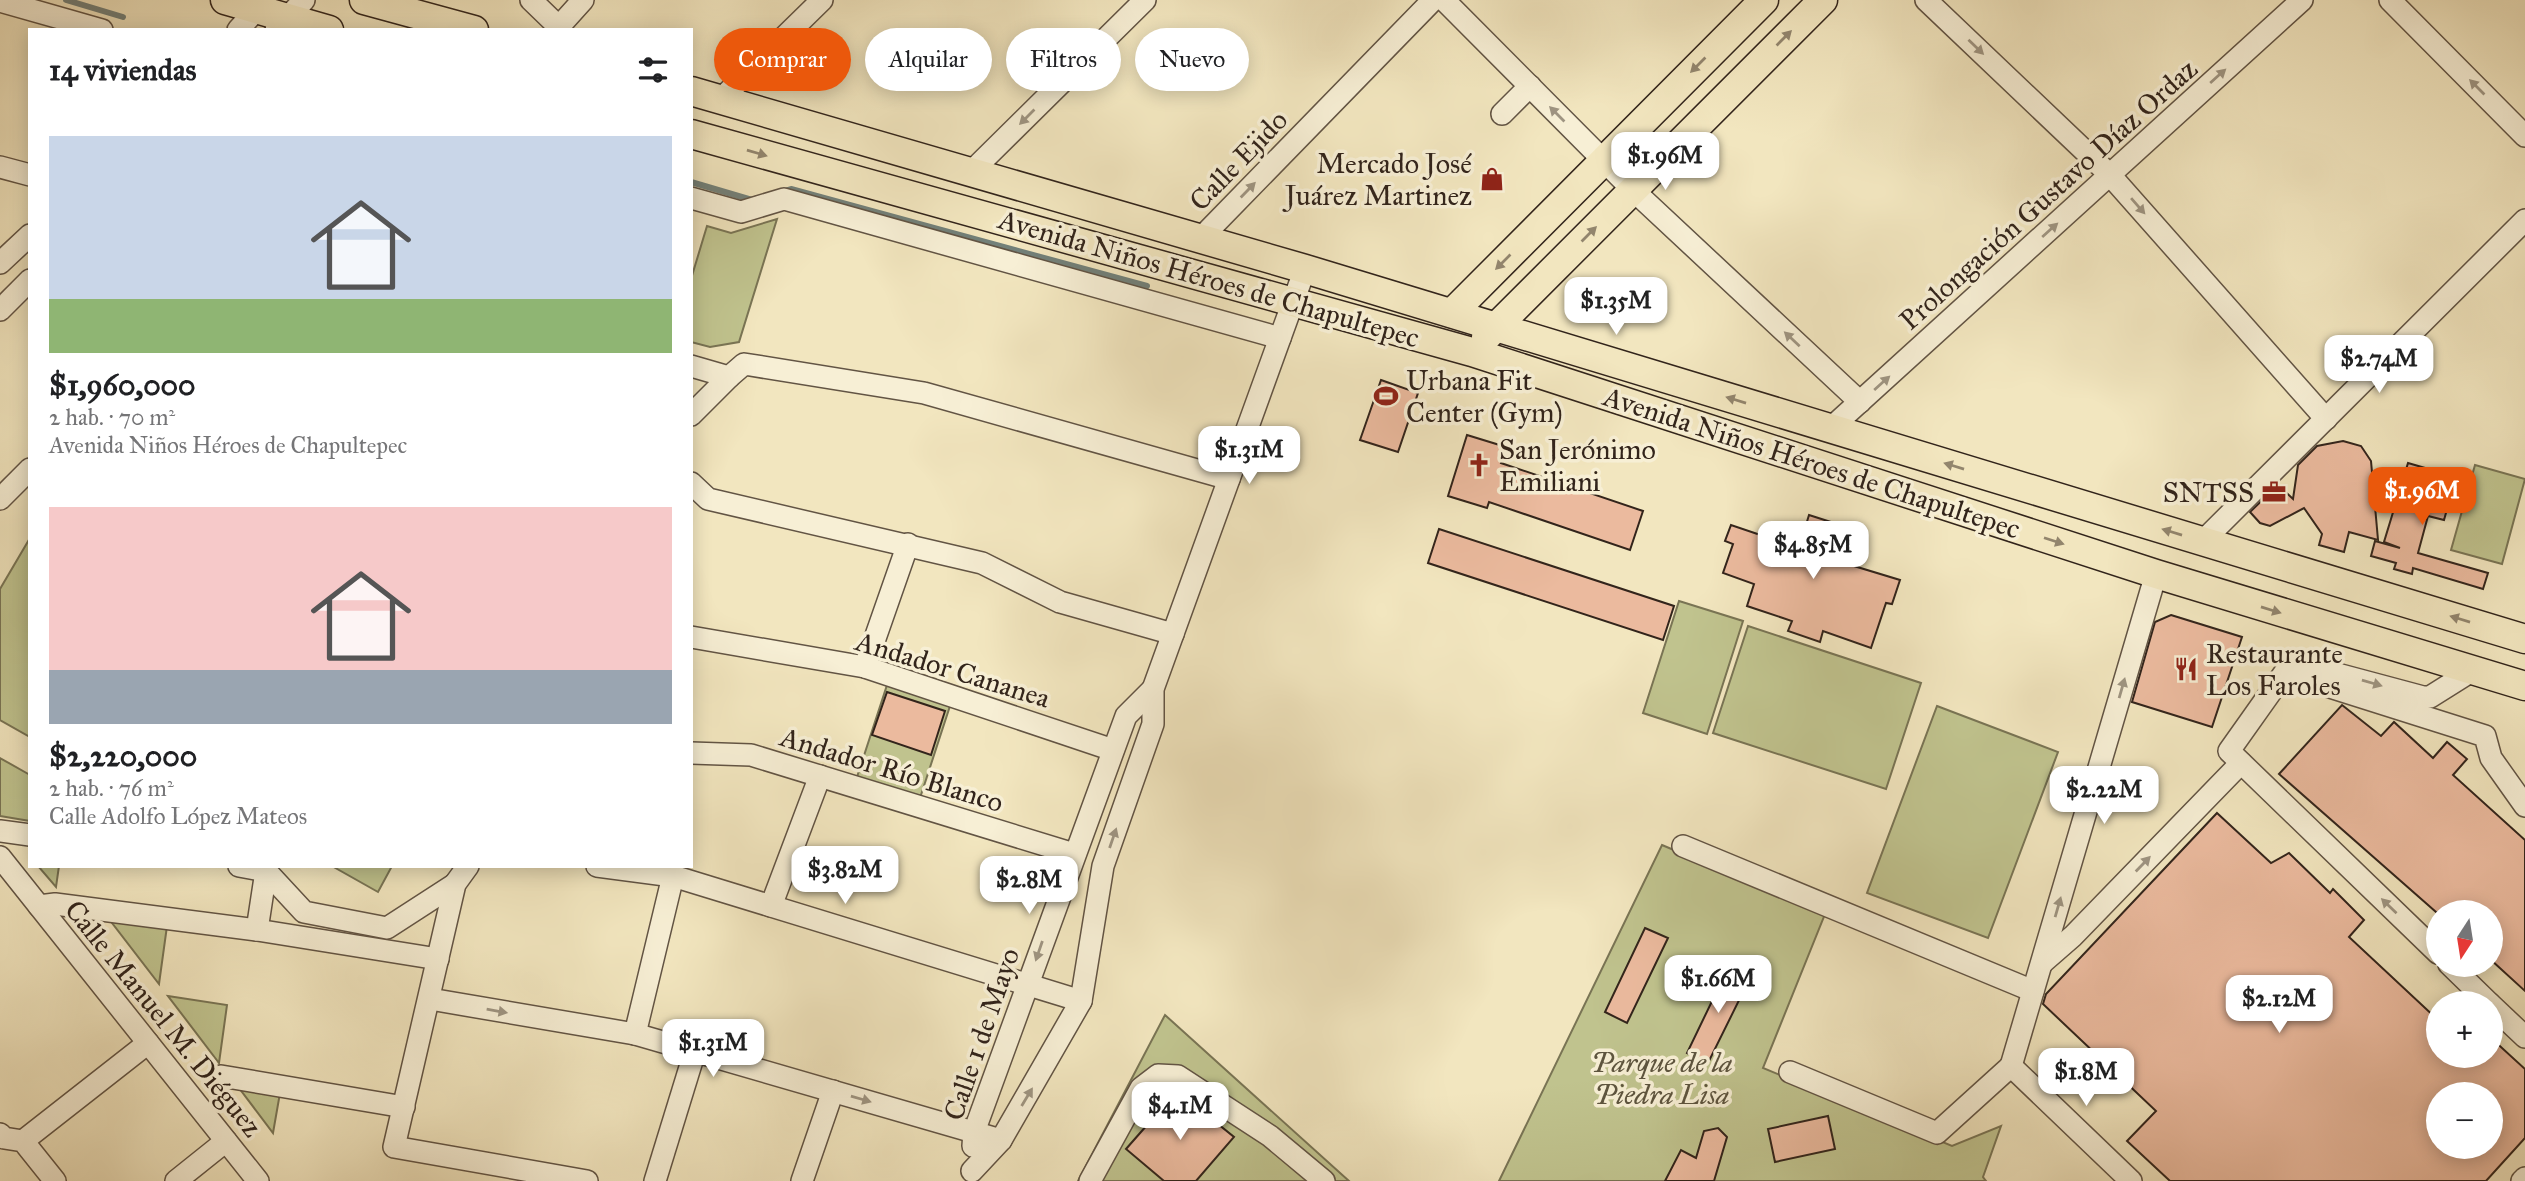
<!DOCTYPE html>
<html lang="es">
<head>
<meta charset="utf-8">
<style>
	:root { --surface:#fff; --page:#f6f6f6; --text:#202124; --muted:#757577; --accent:#ea580c }
	body { margin:0; font-family:"IM FELL Great Primer",serif; background:var(--page); color:var(--text); height:100vh; display:flex; flex-direction:column; font-size:26px; white-space:nowrap }
	* { box-sizing:border-box; margin:0 }
	p { font-size:23px; color:var(--muted) }
	.icon { flex:none; width:38px; height:38px; fill:none; stroke:currentColor; stroke-width:2; stroke-linecap:round; stroke-linejoin:round }
	.map { position:relative; flex:1; overflow:hidden }
	.panel { position:absolute; left:28px; top:28px; width:665px; height:840px; display:flex; flex-direction:column; background:var(--surface); border-radius:0px; box-shadow:0 4px 18px #0003 }
	.panel>* { flex:none }
	.top-card { position:absolute; left:714px; top:28px; width:665px; height:63px; display:flex; gap:14px }
	.needle { width:46px; rotate:192deg }
	.controls { position:absolute; left:2426px; top:900px; display:grid; gap:14px }
	.controls a { display:grid; place-items:center; width:77px; height:77px; border-radius:50%; background:var(--surface); box-shadow:0 4px 18px #0003; font-size:35px }
	.price { position:absolute; translate:-50% -60px; padding:0 16px; border-radius:14px; background:#fff; color:#222; font-size:23px; line-height:46px; filter:drop-shadow(0 2px 4px #0008) }
	.price::after { content:''; position:absolute; left:50%; top:42px; width:21px; height:16px; margin-left:-10px; background:inherit; clip-path:polygon(0 0,100% 0,50% 100%) }
	.price.active { background:var(--accent); color:#fff }
	ul { padding:0; list-style:none }
	li { display:grid; align-content:center; gap:14px; height:371px; padding:0 21px }
	li span { display:grid; place-items:center; height:217px; border-radius:0px; color:#555 }
	li>.icon { margin-inline-start:auto }
	span .icon { width:126px; height:126px; fill:#fffc; stroke-width:1 }
	li b { font-size:30px }
	h2 { display:flex; justify-content:space-between; align-items:center; height:84px; padding:0 21px; font-size:30px }
	.chip { padding:0 24px; border-radius:32px; background:var(--surface); box-shadow:0 4px 18px #0003; font-size:24px; line-height:63px }
	.chip.active { background:var(--accent); color:#fff }
	.map>svg:first-child { display:block }
</style>
</head>
<body>
<div class="map">
<svg width="2525" height="1181" viewBox="0 0 2525 1181">
	<rect width="100%" height="100%" fill="#f2e6bf"/>
	<filter id="stains"><feTurbulence type="fractalNoise" baseFrequency=".00286" numOctaves="4"/><feColorMatrix values="0 0 0 0 .2 0 0 0 0 .09 0 0 0 0 .02 0 0 0 .5 -.17"/></filter>
	<radialGradient id="worn" r=".72"><stop offset=".6" stop-color="#630" stop-opacity="0"/><stop offset="1" stop-color="#630" stop-opacity=".3"/></radialGradient>
	<g fill="#c0c38e" stroke="#797454" stroke-width="2">
		<polygon points="777,219 739,342 710,347 691,342 691,279 707,226 731,233"/>
		<polygon points="2475,465 2525,479 2502,564 2451,550"/>
		<polygon points="30,538 30,737 0,720 0,589"/>
		<polygon points="1679,601 1743,621 1707,734 1643,713"/>
		<polygon points="1748,626 1921,683 1886,789 1713,733"/>
		<polygon points="887,685 950,706 920,798 857,777"/>
		<polygon points="1937,706 2058,752 1988,938 1867,893"/>
		<polygon points="0,758 30,775 30,821 0,816"/>
		<polygon points="1662,845 1825,914 1763,1068 1952,1146 2001,1126 1983,1177 1986,1181 1499,1181"/>
		<polygon points="38,866 59,866 56,887"/>
		<polygon points="332,866 392,866 378,892"/>
		<polygon points="109,919 167,926 159,984"/>
		<polygon points="168,996 227,1005 219,1063"/>
		<polygon points="1165,1015 1349,1181 1078,1181"/>
		<polygon points="236,1084 280,1093 273,1133"/>
	</g>
	<g fill="none" stroke-linecap="round" stroke-linejoin="round">
		<g stroke="#728079" stroke-width="6">
			<polyline points="66,0 123,17"/>
			<polyline points="691,182 752,200 757,198"/>
			<polyline points="781,192 791,189 1147,286"/>
		</g>
	</g>
	<g fill="#ebba9e" stroke="#32241b" stroke-width="2" fill-rule="evenodd">
		<polygon points="1381,380 1418,393 1398,452 1360,440"/>
		<polygon points="1467,435 1506,447 1501,463 1643,511 1630,550 1489,502 1487,508 1448,496"/>
		<polygon points="2343,441 2361,446 2371,461 2378,540 2349,532 2344,552 2319,545 2322,534 2304,508 2270,526 2260,523 2250,512 2278,485 2293,499 2298,465 2317,446"/>
		<polygon points="2408,463 2456,477 2444,520 2428,516 2418,553 2488,573 2483,589 2413,568 2412,574 2394,569 2396,563 2371,556 2375,541 2400,548 2384,542"/>
		<polygon points="1809,515 1865,533 1854,566 1900,580 1892,604 1886,603 1871,648 1823,631 1820,642 1788,631 1792,621 1747,606 1754,584 1723,573 1733,544 1725,541 1731,525 1799,548"/>
		<polygon points="1439,529 1674,606 1663,640 1428,563"/>
		<polygon points="2171,615 2242,637 2212,727 2132,702 2155,622"/>
		<polygon points="887,692 945,711 931,755 872,735"/>
		<polygon points="2342,705 2381,736 2394,722 2433,758 2447,742 2467,759 2453,775 2525,840 2525,991 2490,959 2490,912 2436,912 2279,774"/>
		<path d="M2217,813L2271,863L2289,853L2330,893L2333,889L2364,920L2349,937L2438,1020V1055H2490V1037L2525,1069V1138L2486,1181H2170L2127,1141L2156,1111L2043,1004L2046,994ZM2438,1094H2490V1146H2438Z"/>
		<polygon points="1645,928 1668,938 1627,1023 1605,1012"/>
		<polygon points="1728,968 1750,978 1708,1063 1687,1053"/>
		<polygon points="1177,1091 1234,1137 1196,1181 1164,1181 1126,1149"/>
		<polygon points="1828,1116 1835,1149 1775,1162 1768,1129"/>
		<polygon points="1718,1128 1727,1137 1714,1181 1665,1181 1681,1150 1696,1158 1704,1131"/>
	</g>
	<g fill="none" stroke-linecap="round" stroke-linejoin="round">
		<g stroke="#625444" stroke-width="24">
			<g id="minor">
				<polyline points="531,0 562,30"/>
				<polyline points="1444,0 1633,190 1860,402"/>
				<polyline points="1926,0 2110,175 2326,419"/>
				<polyline points="2390,0 2525,136"/>
				<polyline points="0,1 102,30"/>
				<polyline points="238,30 265,0"/>
				<polyline points="276,30 304,0"/>
				<polyline points="556,30 583,0"/>
				<polyline points="721,99 822,0"/>
				<polyline points="1502,114 1530,86"/>
				<polyline points="0,167 30,175"/>
				<polyline points="970,173 1145,0"/>
				<polyline points="691,198 741,212 784,199 1280,338"/>
				<polyline points="1201,238 1433,0"/>
				<polyline points="0,263 30,235"/>
				<polyline points="0,310 30,280"/>
				<polyline points="691,366 729,377 744,364 924,393 1229,479"/>
				<polyline points="691,415 729,377"/>
				<polyline points="1831,428 2302,0"/>
				<polyline points="691,483 708,499 982,563 1060,602 1173,634"/>
				<polyline points="0,499 30,469"/>
				<polyline points="2203,541 2525,220"/>
				<polyline points="691,637 865,667 1113,750"/>
				<polyline points="865,667 908,544"/>
				<polyline points="2292,675 2485,736 2491,758 2525,806"/>
				<polyline points="691,753 751,755 1074,854"/>
				<polyline points="0,831 30,835"/>
				<polyline points="1683,846 2033,991"/>
				<polyline points="0,857 258,1181"/>
				<polyline points="239,866 266,871 304,912 387,928 455,884"/>
				<polyline points="468,866 455,884 394,1147 587,1181"/>
				<polyline points="597,866 673,876 1081,1001"/>
				<polyline points="39,906 55,904 257,930 438,959"/>
				<polyline points="771,906 820,776"/>
				<polyline points="257,930 266,871"/>
				<polyline points="2438,953 2229,751 2285,672 2296,663 2423,697 2430,697 2473,670"/>
				<polyline points="2042,963 2073,936 2241,763"/>
				<polyline points="2449,964 2489,1003"/>
				<polyline points="430,999 635,1034 1001,1140"/>
				<polyline points="2490,1004 2525,1037"/>
				<polyline points="635,1034 673,876"/>
				<polyline points="2011,1066 2156,574"/>
				<polyline points="2011,1066 2131,1181"/>
				<polyline points="1790,1072 1937,1133 2011,1066"/>
				<polyline points="221,1076 404,1107"/>
				<polyline points="0,1134 4,1138 23,1141 55,1181"/>
				<polyline points="23,1141 148,1043"/>
				<polyline points="973,1146 974,1132 1126,716 1153,689"/>
				<polyline points="972,1171 1001,1140 1081,1001 1103,866 1153,724 1153,689 1305,269"/>
				<polyline points="176,1181 226,1141"/>
				<polyline points="655,1181 695,1051"/>
				<polyline points="802,1181 833,1091"/>
				<polyline points="1090,1181 1141,1088 1158,1075 1178,1076 1270,1136 1324,1181"/>
				<polyline points="2522,1181 2525,1178"/>
			</g>
		</g>
		<g stroke="#32241b" stroke-width="31">
			<g id="major">
				<polyline points="225,0 329,30"/>
				<polyline points="364,0 474,30"/>
				<polyline points="691,91 1305,269 2525,639"/>
				<polyline points="691,134 1472,352 2156,574 2525,686"/>
				<polyline points="1452,313 1764,0"/>
				<polyline points="1486,337 1823,0"/>
			</g>
		</g>
		<use href="#minor" stroke="#f7efd5" stroke-width="21"/>
		<use href="#major" stroke="#f2e6bf" stroke-width="28"/>
	</g>
	<defs><path id="oneway-solid" d="M-6-.8H1V-3.2L6.5 0L1 3.2V.8H-6Z" transform="scale(1.75)"/></defs>
	<g fill="#92856d">
		<use href="#oneway-solid" transform="translate(1784 38) rotate(-45)"/>
		<use href="#oneway-solid" transform="translate(1698 65) rotate(135)"/>
		<use href="#oneway-solid" transform="translate(757 153) rotate(16)"/>
		<use href="#oneway-solid" transform="translate(1589 234) rotate(-45)"/>
		<use href="#oneway-solid" transform="translate(1503 262) rotate(135)"/>
		<use href="#oneway-solid" transform="translate(1736 400) rotate(-163)"/>
		<use href="#oneway-solid" transform="translate(1954 466) rotate(-163)"/>
		<use href="#oneway-solid" transform="translate(2172 532) rotate(-163)"/>
		<use href="#oneway-solid" transform="translate(2054 541) rotate(18)"/>
		<use href="#oneway-solid" transform="translate(2271 610) rotate(17)"/>
		<use href="#oneway-solid" transform="translate(2460 619) rotate(-163)"/>
	</g>
	<g fill="#9e9481">
		<use href="#oneway-solid" transform="translate(1976 47) rotate(44)"/>
		<use href="#oneway-solid" transform="translate(2218 76) rotate(-42)"/>
		<use href="#oneway-solid" transform="translate(2477 87) rotate(-135)"/>
		<use href="#oneway-solid" transform="translate(1557 114) rotate(-135)"/>
		<use href="#oneway-solid" transform="translate(1027 117) rotate(135)"/>
		<use href="#oneway-solid" transform="translate(1248 190) rotate(-46)"/>
		<use href="#oneway-solid" transform="translate(2138 206) rotate(49)"/>
		<use href="#oneway-solid" transform="translate(2050 230) rotate(-42)"/>
		<use href="#oneway-solid" transform="translate(1792 339) rotate(-137)"/>
		<use href="#oneway-solid" transform="translate(1882 383) rotate(-42)"/>
		<use href="#oneway-solid" transform="translate(2372 683) rotate(16)"/>
		<use href="#oneway-solid" transform="translate(2122 688) rotate(-74)"/>
		<use href="#oneway-solid" transform="translate(1113 838) rotate(-71)"/>
		<use href="#oneway-solid" transform="translate(2143 864) rotate(-46)"/>
		<use href="#oneway-solid" transform="translate(2389 906) rotate(-136)"/>
		<use href="#oneway-solid" transform="translate(2058 907) rotate(-74)"/>
		<use href="#oneway-solid" transform="translate(1039 951) rotate(109)"/>
		<use href="#oneway-solid" transform="translate(497 1011) rotate(10)"/>
		<use href="#oneway-solid" transform="translate(1027 1097) rotate(-59)"/>
		<use href="#oneway-solid" transform="translate(861 1099) rotate(16)"/>
	</g>
	<defs>
		<g id="shop-bare" transform="scale(1.89)"><path d="M-5-2.5h2.3a2.7 3.5 0 0 1 5.4 0H5L5.5 6h-11ZM-1.5-2.5h3a1.5 2.3 0 0 0-3 0Z" fill="#8f2418" stroke="#f7efd5" stroke-width="2.5" paint-order="stroke"/></g>
		<g id="stadium-bare" transform="scale(1.89)"><path d="M0-5a6.5 5 0 1 0 0 10a6.5 5 0 1 0 0-10ZM-3.5-1.8h7v3.6h-7Z" fill="#8f2418" stroke="#f7efd5" stroke-width="2.5" paint-order="stroke"/></g>
		<g id="church-bare" transform="scale(1.89)"><path d="M-1.2-6h2.4v3.5h3.3v2.4h-3.3V6h-2.4V-.1h-3.3v-2.4h3.3Z" fill="#8f2418" stroke="#f7efd5" stroke-width="2.5" paint-order="stroke"/></g>
		<g id="office-bare" transform="scale(1.89)"><path d="M-6-3h4V-5.5h4V-3h4V5H-6ZM-1-4.5V-3h2v-1.5ZM-6 0V1H6V0Z" fill="#8f2418" stroke="#f7efd5" stroke-width="2.5" paint-order="stroke"/></g>
		<g id="restaurant-bare" transform="scale(1.89)"><path d="M-5-6h1v4h1v-4h1v4h1v-4h1v5L-1.5 .5V6h-2V.5L-5-1ZM5-6V6H3V1.5H1.5Q1.5-4 5-6Z" fill="#8f2418" stroke="#f7efd5" stroke-width="2.5" paint-order="stroke"/></g>
	</defs>
	<g fill-rule="evenodd">
		<use href="#shop-bare" x="1492" y="179"/>
		<use href="#stadium-bare" x="1386" y="396"/>
		<use href="#church-bare" x="1479" y="465"/>
		<use href="#office-bare" x="2274" y="492"/>
		<use href="#restaurant-bare" x="2186" y="669"/>
	</g>
	<g text-anchor="middle" stroke-width="7" stroke-linejoin="round" paint-order="stroke">
		<g font-size="28" fill="#32241b" stroke="#f7efd5">
			<text transform="translate(1238 160) rotate(-46)" y="10">Calle Ejido</text>
			<text transform="translate(2048 194) rotate(-42)" y="10">Prolongación Gustavo Díaz Ordaz</text>
			<text transform="translate(1209 278) rotate(16)" y="10">Avenida Niños Héroes de Chapultepec</text>
			<text transform="translate(1812 462) rotate(18)" y="10">Avenida Niños Héroes de Chapultepec</text>
			<text transform="translate(953 669) rotate(17)" y="10">Andador Cananea</text>
			<text transform="translate(892 769) rotate(17)" y="10">Andador Río Blanco</text>
			<text transform="translate(164 1018) rotate(51)" y="10">Calle Manuel M. Diéguez</text>
			<text transform="translate(981 1034) rotate(-71)" y="10">Calle 1 de Mayo</text>
		</g>
		<g font-size="28" fill="#32241b" stroke="#f7efd5" text-anchor="start">
			<text x="1472" y="173" text-anchor="end">Mercado José<tspan x="1472" dy="32">Juárez Martinez</tspan></text>
			<text x="1406" y="390">Urbana Fit<tspan x="1406" dy="32">Center (Gym)</tspan></text>
			<text x="1499" y="459">San Jerónimo<tspan x="1499" dy="32">Emiliani</tspan></text>
			<text x="2254" y="502" text-anchor="end">SNTSS</text>
			<text x="2206" y="663">Restaurante<tspan x="2206" dy="32">Los Faroles</tspan></text>
		</g>
		<g font-size="28" font-style="italic" fill="#5d543e" stroke="#f7efd5">
			<text x="1662" y="1072">Parque de la<tspan x="1662" dy="32">Piedra Lisa</tspan></text>
		</g>
	</g>
	<rect width="100%" height="100%" filter="url(#stains)"/>
	<rect width="100%" height="100%" fill="url(#worn)"/>
</svg>
<div class="controls">
<a><svg class="needle" viewBox="-14 -14 28 28"><path d="M0-13l5 13h-10z" fill="#e53935"/><path d="M0 13l5-13h-10z" fill="#757577"/></svg></a>
<a>+</a>
<a>−</a>
</div>
<b class="price" style="left:1665px;top:192px">$1.96M</b>
<b class="price" style="left:1616px;top:337px">$1.35M</b>
<b class="price" style="left:2379px;top:395px">$2.74M</b>
<b class="price" style="left:1249px;top:486px">$1.31M</b>
<b class="price active" style="left:2422px;top:527px">$1.96M</b>
<b class="price" style="left:1813px;top:581px">$4.85M</b>
<b class="price" style="left:2104px;top:826px">$2.22M</b>
<b class="price" style="left:845px;top:906px">$3.82M</b>
<b class="price" style="left:1029px;top:916px">$2.8M</b>
<b class="price" style="left:1718px;top:1015px">$1.66M</b>
<b class="price" style="left:2279px;top:1035px">$2.12M</b>
<b class="price" style="left:713px;top:1079px">$1.31M</b>
<b class="price" style="left:2086px;top:1108px">$1.8M</b>
<b class="price" style="left:1180px;top:1142px">$4.1M</b>
<div class="top-card">
<a class="chip active">Comprar</a>
<a class="chip">Alquilar</a>
<a class="chip">Filtros</a>
<a class="chip">Nuevo</a>
</div>
<section class="panel">
<h2>14 viviendas<svg class="icon" aria-label="filters" viewBox="0 0 24 24"><path d="M4 7h16M4 17h16"/><circle cx="9" cy="7" r="2"/><circle cx="15" cy="17" r="2"/></svg></h2>
<ul>
<li><span style="background:linear-gradient(#c9d6e8 75%,#8fb573 0)"><svg class="icon" aria-label="home" viewBox="0 0 24 24"><path d="M3 11l9-7 9 7M6 9v11h12V9"/></svg></span><div><b>$1,960,000</b><p>2 hab. · 70 m²</p><p>Avenida Niños Héroes de Chapultepec</p></div></li>
<li><span style="background:linear-gradient(#f6c9c9 75%,#9aa5b1 0)"><svg class="icon" aria-label="home" viewBox="0 0 24 24"><path d="M3 11l9-7 9 7M6 9v11h12V9"/></svg></span><div><b>$2,220,000</b><p>2 hab. · 76 m²</p><p>Calle Adolfo López Mateos</p></div></li>
</ul>
</section>
</div>
</body>
</html>
